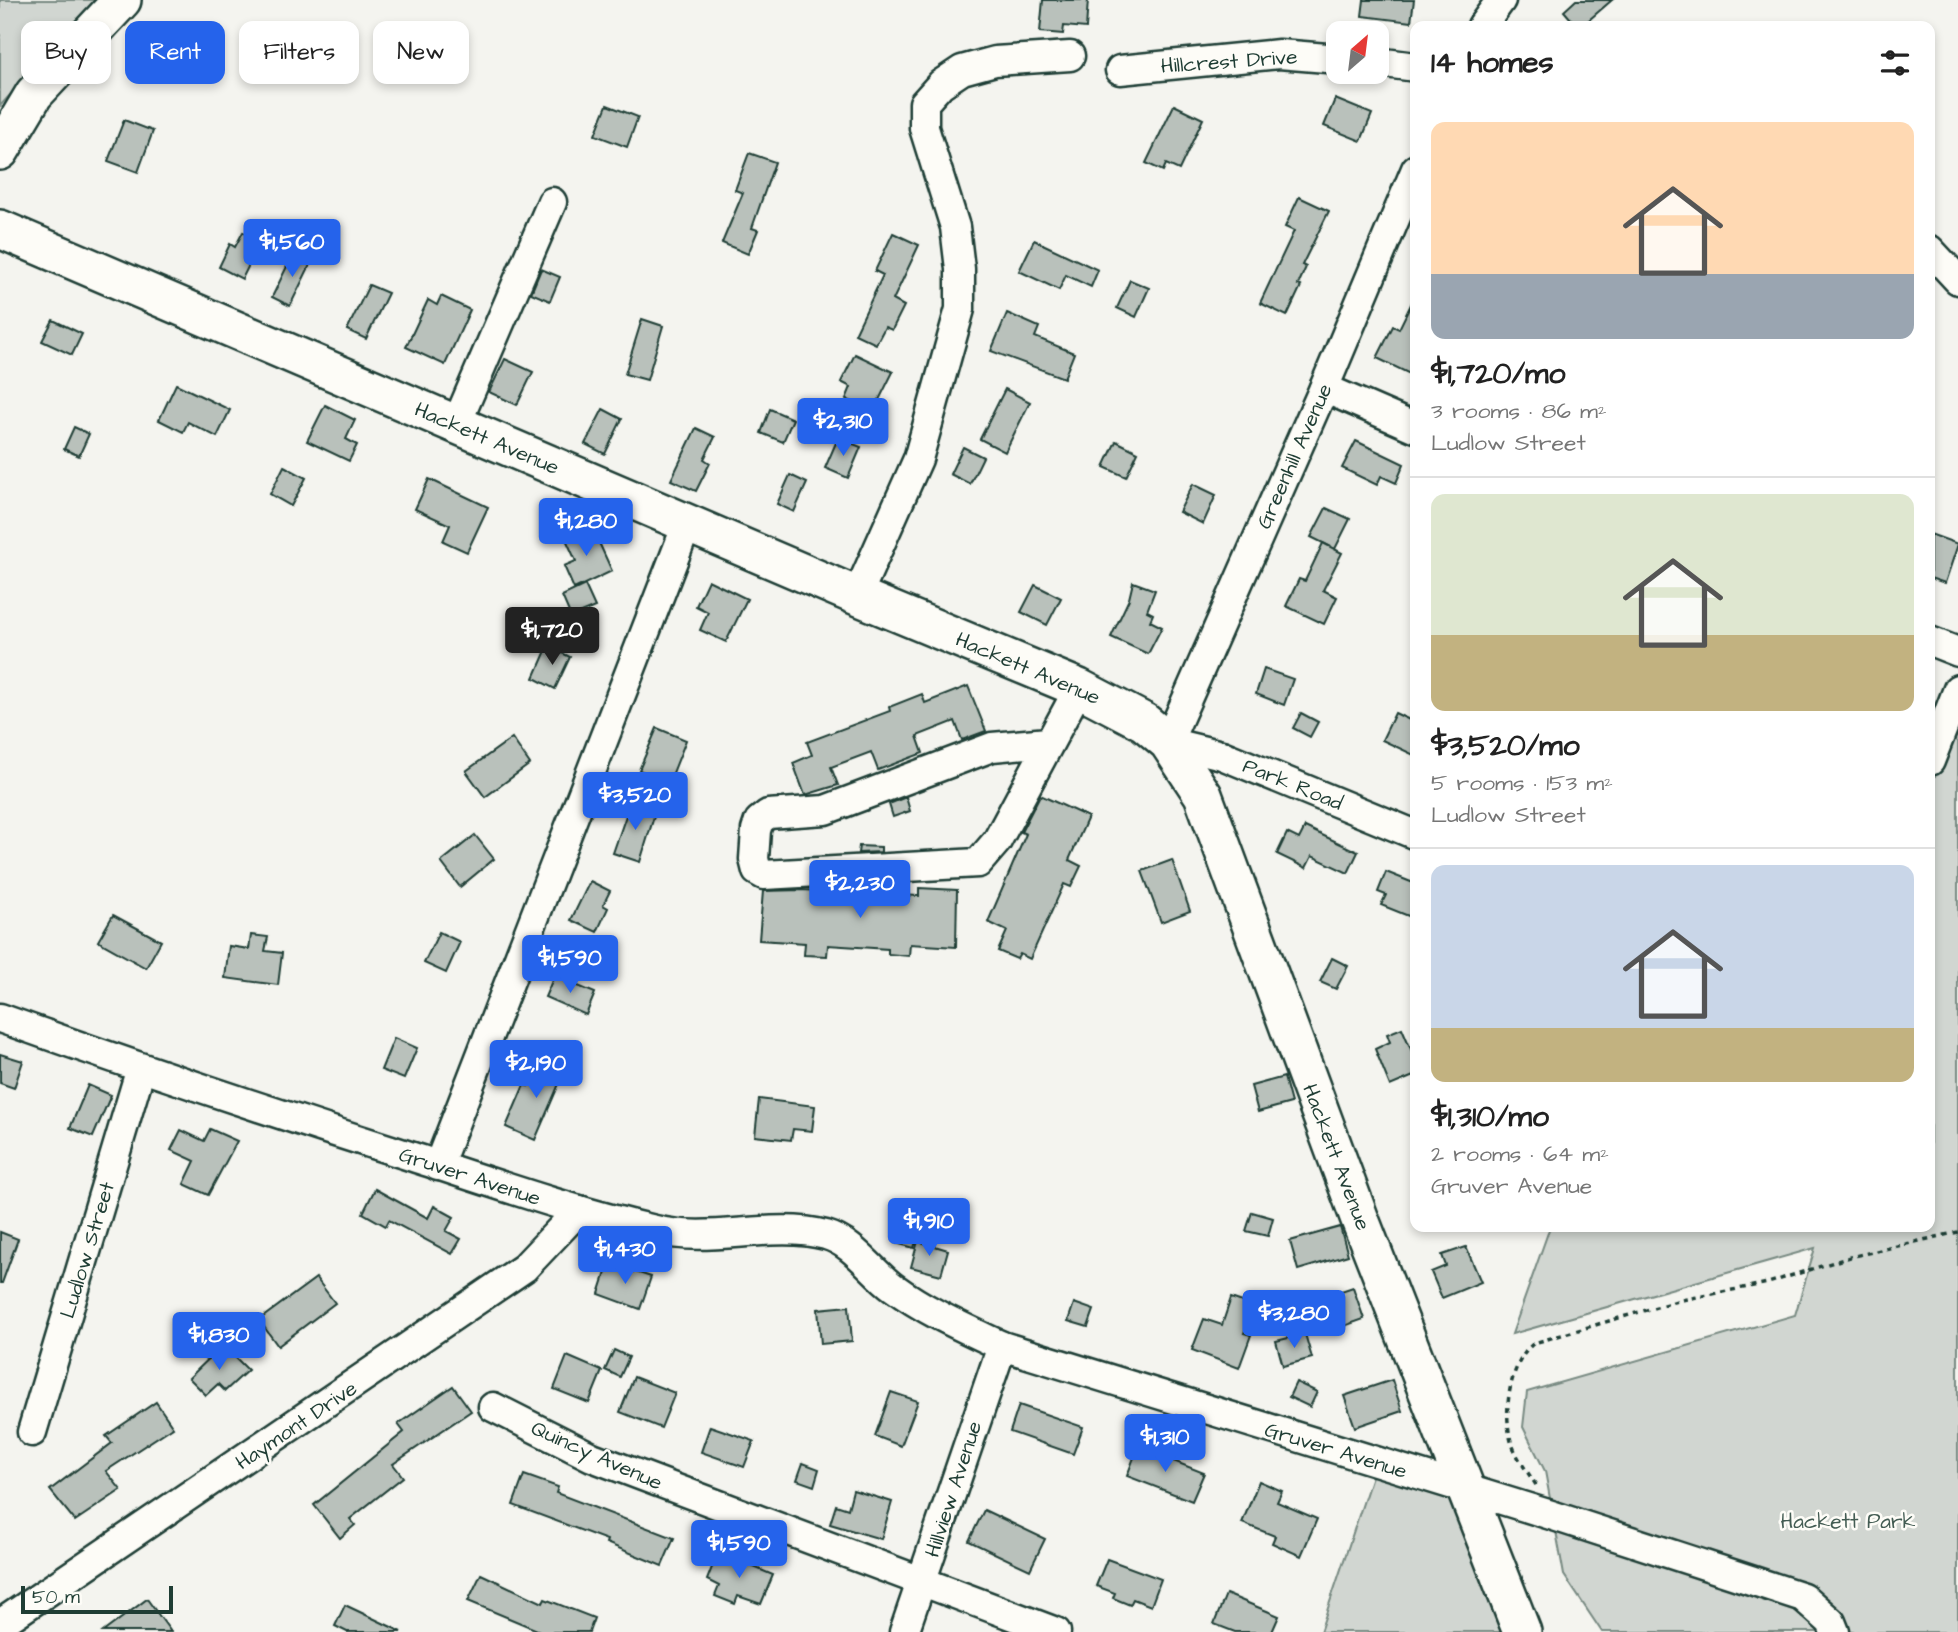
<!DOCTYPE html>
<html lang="en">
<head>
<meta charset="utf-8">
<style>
	:root { --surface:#fff; --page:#f2f2f2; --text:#222; --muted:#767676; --line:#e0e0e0; --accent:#2563eb }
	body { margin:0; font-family:"Architects Daughter",sans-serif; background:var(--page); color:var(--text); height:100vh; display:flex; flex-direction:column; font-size:26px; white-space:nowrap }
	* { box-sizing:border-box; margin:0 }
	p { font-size:23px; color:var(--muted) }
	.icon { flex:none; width:38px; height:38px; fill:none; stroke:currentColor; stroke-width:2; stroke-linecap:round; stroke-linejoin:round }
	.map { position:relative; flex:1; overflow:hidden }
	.panel { position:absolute; left:1410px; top:21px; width:525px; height:1211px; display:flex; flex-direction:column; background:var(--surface); border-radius:14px; box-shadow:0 4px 10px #0003 }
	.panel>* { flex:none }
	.top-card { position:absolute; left:21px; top:21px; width:665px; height:63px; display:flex; gap:14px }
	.needle { width:46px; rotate:28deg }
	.buttons { position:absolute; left:1326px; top:21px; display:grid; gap:14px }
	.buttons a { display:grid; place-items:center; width:63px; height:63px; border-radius:14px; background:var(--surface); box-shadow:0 4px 10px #0003; font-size:35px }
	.scale { position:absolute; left:21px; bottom:18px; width:152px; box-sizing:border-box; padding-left:7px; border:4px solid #1f3d34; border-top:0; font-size:19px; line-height:24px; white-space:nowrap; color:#1f3d34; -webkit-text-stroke:5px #fdfcf7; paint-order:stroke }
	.price { position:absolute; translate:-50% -60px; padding:0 16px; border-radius:7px; background:var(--accent); color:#fff; font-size:23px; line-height:46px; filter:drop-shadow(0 2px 4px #0008) }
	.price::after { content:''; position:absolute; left:50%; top:42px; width:21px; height:16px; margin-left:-10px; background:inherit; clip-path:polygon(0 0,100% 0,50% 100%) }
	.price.on { background:#222; color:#fff }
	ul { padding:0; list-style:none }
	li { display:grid; align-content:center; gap:14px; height:371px; padding:0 21px }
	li+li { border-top:2px solid var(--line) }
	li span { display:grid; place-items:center; height:217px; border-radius:14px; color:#555 }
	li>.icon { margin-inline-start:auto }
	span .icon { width:126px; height:126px; fill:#fffc; stroke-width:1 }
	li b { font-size:30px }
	h2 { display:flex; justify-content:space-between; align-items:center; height:84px; padding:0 21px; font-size:30px }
	.tag { padding:0 24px; border-radius:14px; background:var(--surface); box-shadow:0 4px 10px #0003; font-size:24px; line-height:63px }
	.tag.on { background:var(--accent); color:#fff }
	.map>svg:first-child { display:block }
</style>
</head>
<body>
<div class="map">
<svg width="1958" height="1632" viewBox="0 0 1958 1632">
	<rect width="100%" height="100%" fill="#f4f4ef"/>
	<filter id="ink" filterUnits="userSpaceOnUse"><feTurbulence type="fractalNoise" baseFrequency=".0143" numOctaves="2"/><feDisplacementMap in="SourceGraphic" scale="14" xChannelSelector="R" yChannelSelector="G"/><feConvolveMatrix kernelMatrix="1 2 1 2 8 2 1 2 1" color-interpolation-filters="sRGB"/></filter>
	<g filter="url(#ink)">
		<g fill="#d1d6d1" stroke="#788a82" stroke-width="2">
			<polygon points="0,0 97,0 0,106"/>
			<polygon points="1958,698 1958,1632 1602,1632 1564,1575 1545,1471 1523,1427 1527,1392 1795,1315 1815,1248 1512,1334 1550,1227 1930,1227 1930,776"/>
			<polygon points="1374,1470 1467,1491 1522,1632 1320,1632"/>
		</g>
		<g fill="#b9c1bb" stroke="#1f3d34" stroke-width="2">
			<polygon points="1043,0 1088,0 1086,28 1064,26 1063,34 1040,32"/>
			<polygon points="1364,0 1414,0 1411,22 1362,16"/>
			<polygon points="1576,0 1612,0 1582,26 1577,26 1564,11"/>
			<polygon points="1335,99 1372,114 1361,141 1324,126"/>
			<polygon points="607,105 638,117 627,147 595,135"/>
			<polygon points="1174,105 1203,119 1179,170 1166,164 1163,171 1146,163"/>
			<polygon points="124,120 153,131 138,172 108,161"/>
			<polygon points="749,153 775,162 752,228 758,230 748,254 722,243 743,193 735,190"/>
			<polygon points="1299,197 1329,211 1302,265 1306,267 1298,285 1301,286 1287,316 1260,303 1294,231 1285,227"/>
			<polygon points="243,232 261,241 242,279 219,267 230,244 235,247"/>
			<polygon points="893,233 919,245 893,300 904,306 892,330 885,327 876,344 855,334 883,275 875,271"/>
			<polygon points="1034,240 1098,270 1091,287 1066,275 1059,290 1019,271"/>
			<polygon points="294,252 312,261 290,306 272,297"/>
			<polygon points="541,269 560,277 550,301 531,293"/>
			<polygon points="1130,280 1149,288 1136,317 1117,308"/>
			<polygon points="369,285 388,293 366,339 347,330"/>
			<polygon points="1416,294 1416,377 1377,358 1393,326 1399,329"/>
			<polygon points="441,296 470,310 445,365 406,347 428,300 437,305"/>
			<polygon points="1007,313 1039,327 1035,337 1074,353 1064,378 991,351"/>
			<polygon points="642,319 663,326 647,380 625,374"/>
			<polygon points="53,320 82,334 72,355 42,341"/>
			<polygon points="855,354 893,372 873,412 846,399 851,387 841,382"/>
			<polygon points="505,359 533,372 517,405 489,392"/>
			<polygon points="176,384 230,410 217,437 188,422 183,432 159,420"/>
			<polygon points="1005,389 1030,402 1005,452 980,439"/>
			<polygon points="325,405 355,420 346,439 357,445 349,461 307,441"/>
			<polygon points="809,407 841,422 832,441 800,427"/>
			<polygon points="603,409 622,419 605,454 585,444"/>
			<polygon points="770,409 793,419 783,442 761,433"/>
			<polygon points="74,427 89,434 79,456 64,449"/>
			<polygon points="696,428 715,437 704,459 710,463 696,491 671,480"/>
			<polygon points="838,438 861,447 848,478 825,468"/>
			<polygon points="1116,441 1138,452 1126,477 1104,467"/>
			<polygon points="1356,441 1404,464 1396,483 1381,476 1377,485 1342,468"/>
			<polygon points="963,447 983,457 970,484 950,474"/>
			<polygon points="284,466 306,478 291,506 270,494"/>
			<polygon points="790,475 807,483 794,512 777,504"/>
			<polygon points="429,479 488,507 467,552 443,541 450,525 415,509"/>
			<polygon points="1193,484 1216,495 1203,524 1179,512"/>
			<polygon points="1326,508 1350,519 1335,549 1311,537"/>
			<polygon points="591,525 612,571 574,589 564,566 576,561 565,537"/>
			<polygon points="1930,534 1958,544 1945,583 1930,578"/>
			<polygon points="1323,543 1342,553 1323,590 1337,597 1324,624 1286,606 1299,579 1305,581"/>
			<polygon points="708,580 747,599 726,642 700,630 708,612 696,606"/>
			<polygon points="1133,582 1155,590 1147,611 1153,614 1150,621 1162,627 1148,654 1111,637 1129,599"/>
			<polygon points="585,585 595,607 571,617 562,596"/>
			<polygon points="1035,585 1061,598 1047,625 1021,612"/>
			<polygon points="548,646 570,657 555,689 534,678"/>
			<polygon points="1264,669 1293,679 1284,705 1256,694"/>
			<polygon points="968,686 986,731 962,740 955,721 917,736 923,753 878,770 871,752 831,767 838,785 805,795 793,763 812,755 807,742 890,711 889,707 922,694 925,703"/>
			<polygon points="1301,713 1318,722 1310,737 1293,728"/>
			<polygon points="1395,713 1416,723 1416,756 1382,740"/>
			<polygon points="657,728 686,740 669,783 639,770"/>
			<polygon points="512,738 530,764 485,797 466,771"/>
			<polygon points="1040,795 1088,817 1069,860 1081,866 1071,887 1064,884 1030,959 1020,954 1017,959 998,951 1007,931 988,922 1026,834 1021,832"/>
			<polygon points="906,797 910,811 893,817 889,804"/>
			<polygon points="631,801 656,810 640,862 613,853"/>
			<polygon points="1305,827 1358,852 1348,873 1312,856 1306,868 1277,854 1287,833 1299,839"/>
			<polygon points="475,835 494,859 460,887 441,862"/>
			<polygon points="859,846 881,847 881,852 858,853"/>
			<polygon points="1172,860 1190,911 1161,922 1142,871"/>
			<polygon points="1386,872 1416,884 1416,919 1381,905 1386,895 1378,892"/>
			<polygon points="590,881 610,891 603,905 608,908 597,932 571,920"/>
			<polygon points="919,888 957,890 956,947 910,944 909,956 888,954 888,949 828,945 827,956 804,955 805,943 759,940 763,891 802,890 919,896"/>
			<polygon points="113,915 161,941 146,968 98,941"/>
			<polygon points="439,932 460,942 446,973 424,963"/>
			<polygon points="251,935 268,937 265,951 282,953 278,985 225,978 229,946 249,949"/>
			<polygon points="1332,958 1348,966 1336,989 1320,982"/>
			<polygon points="554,976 595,993 586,1015 545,997"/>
			<polygon points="1402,1028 1416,1061 1416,1075 1390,1086 1375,1049 1390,1042 1387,1034"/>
			<polygon points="394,1038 417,1048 404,1079 381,1070"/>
			<polygon points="0,1054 23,1061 14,1088 0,1083"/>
			<polygon points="540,1059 565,1070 535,1140 506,1127 524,1085 528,1086"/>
			<polygon points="1284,1077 1291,1103 1258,1112 1251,1086"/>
			<polygon points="88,1085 111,1095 93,1137 70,1128"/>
			<polygon points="759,1099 815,1106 812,1131 793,1129 791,1140 755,1136"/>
			<polygon points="210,1129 237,1141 208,1195 184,1184 195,1161 171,1150 181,1130 204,1141"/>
			<polygon points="375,1189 428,1218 434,1206 454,1217 446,1231 461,1239 452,1254 389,1220 386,1226 363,1213"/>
			<polygon points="1252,1212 1273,1218 1268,1236 1246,1231"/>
			<polygon points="905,1213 923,1218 914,1248 896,1243"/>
			<polygon points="1340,1227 1348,1255 1298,1270 1290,1241"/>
			<polygon points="0,1232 18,1239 2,1283 0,1283"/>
			<polygon points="918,1241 948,1250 941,1275 911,1267"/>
			<polygon points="1466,1247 1481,1282 1442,1298 1431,1272 1446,1266 1442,1255"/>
			<polygon points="609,1263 651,1277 640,1309 599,1294"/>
			<polygon points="316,1278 335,1303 278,1346 259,1320"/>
			<polygon points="1353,1287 1364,1319 1344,1326 1332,1294"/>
			<polygon points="1231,1298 1254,1306 1244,1333 1251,1335 1239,1368 1192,1350 1204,1319 1222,1325"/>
			<polygon points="1074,1303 1094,1310 1088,1327 1068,1321"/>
			<polygon points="849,1306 852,1341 821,1344 818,1309"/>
			<polygon points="1305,1334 1312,1358 1283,1366 1276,1341"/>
			<polygon points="223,1345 248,1370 225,1391 218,1384 206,1395 189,1378"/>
			<polygon points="614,1350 629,1357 620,1377 605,1370"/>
			<polygon points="567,1356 602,1371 589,1403 554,1389"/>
			<polygon points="634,1377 675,1393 661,1428 620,1412"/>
			<polygon points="1392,1380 1402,1411 1355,1427 1344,1396"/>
			<polygon points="1296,1382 1317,1392 1310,1407 1289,1397"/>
			<polygon points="453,1386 471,1411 393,1464 403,1477 350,1519 355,1525 340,1538 314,1505 404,1432 398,1424"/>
			<polygon points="891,1392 918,1401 901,1446 875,1436"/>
			<polygon points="156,1402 173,1427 106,1471 121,1490 75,1521 50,1490 112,1443 106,1436"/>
			<polygon points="1019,1405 1083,1427 1073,1454 1010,1432"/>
			<polygon points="710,1426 754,1441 744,1467 701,1452"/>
			<polygon points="1138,1447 1204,1473 1192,1501 1127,1476"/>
			<polygon points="803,1463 819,1469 814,1486 797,1480"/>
			<polygon points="524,1475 558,1487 556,1493 674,1538 662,1566 606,1543 607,1540 513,1505"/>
			<polygon points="1259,1481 1282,1491 1277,1502 1317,1519 1301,1556 1272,1543 1275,1536 1242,1523"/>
			<polygon points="853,1490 892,1502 881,1539 830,1524 836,1505 848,1509"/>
			<polygon points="984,1510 1045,1539 1030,1570 969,1541"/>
			<polygon points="718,1552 773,1575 761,1604 738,1596 735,1604 715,1596 719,1586 707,1580"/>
			<polygon points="1107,1559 1161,1579 1151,1606 1133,1599 1130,1605 1113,1598 1115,1593 1096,1586"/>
			<polygon points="481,1574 543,1603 545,1599 594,1618 589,1632 542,1632 468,1601"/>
			<polygon points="1226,1594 1279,1616 1272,1632 1235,1632 1214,1624"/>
			<polygon points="147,1599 171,1632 103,1632"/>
			<polygon points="345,1605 402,1632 347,1632 335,1626"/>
		</g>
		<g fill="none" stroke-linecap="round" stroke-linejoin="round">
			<g stroke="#1f3d34" stroke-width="33">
				<g id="minor">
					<polyline points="1482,26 1501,0"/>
					<polyline points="1377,62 1416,67"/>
					<polyline points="1120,70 1279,54 1339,59"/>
					<polyline points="1416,169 1324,388 1168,742 1222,755 1416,835"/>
					<polyline points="1930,250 1958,280"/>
					<polyline points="1324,388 1416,428"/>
					<polyline points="456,425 552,202"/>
					<polyline points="857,596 918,459 960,309 960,269 955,227 924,128 924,103 941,84 962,70 995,61 1070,56"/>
					<polyline points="1930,641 1958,652"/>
					<polyline points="1048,742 992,747 825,810 768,814 759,821 756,830 754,859 757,871 764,875 978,863 997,841 1079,688"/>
					<polyline points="1930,761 1958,689"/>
					<path d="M0,1018C137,1067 274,1113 413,1157C493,1183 573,1211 655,1230C712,1244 771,1221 826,1235C854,1243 871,1271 893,1287C927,1312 964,1328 1002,1346L1551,1515L1803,1597L1831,1622L1835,1632"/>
					<polyline points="438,1166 688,522"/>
					<polyline points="493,1407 592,1457 1056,1632"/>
					<polyline points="32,1432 141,1068"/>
					<polyline points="0,1624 524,1268 579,1210"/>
					<polyline points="904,1632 1002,1346"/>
				</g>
			</g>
			<g stroke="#1f3d34" stroke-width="42">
				<g id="major">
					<polyline points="0,151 34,94 122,0"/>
					<polyline points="0,229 857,596 1079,688 1144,722 1168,742 1203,795 1359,1217 1522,1632"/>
				</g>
			</g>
			<path stroke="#1f3d34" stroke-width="3.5" stroke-dasharray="5 5" stroke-linecap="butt" d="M1536,1485C1527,1471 1516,1457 1511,1441C1503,1411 1509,1364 1534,1343L1677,1301L1768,1283L1850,1257L1958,1232"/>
			<use href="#minor" stroke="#fdfcf7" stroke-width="28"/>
			<use href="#major" stroke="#fdfcf7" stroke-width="37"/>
		</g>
	</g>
	<g text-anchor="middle" stroke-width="5" stroke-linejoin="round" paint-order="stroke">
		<g font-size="21" fill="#1f3d34" stroke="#fdfcf7">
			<text transform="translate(1229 61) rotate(-4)" y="7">Hillcrest Drive</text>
			<text transform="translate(487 438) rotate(23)" y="7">Hackett Avenue</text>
			<text transform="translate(1294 456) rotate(-66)" y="7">Greenhill Avenue</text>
			<text transform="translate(1028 668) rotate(23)" y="7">Hackett Avenue</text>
			<text transform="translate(1293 784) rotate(22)" y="7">Park Road</text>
			<text transform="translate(1337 1157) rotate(69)" y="7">Hackett Avenue</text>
			<text transform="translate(470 1176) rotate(18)" y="7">Gruver Avenue</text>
			<text transform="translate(87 1250) rotate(-73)" y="7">Ludlow Street</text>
			<text transform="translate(296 1425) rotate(-34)" y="7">Haymont Drive</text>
			<text transform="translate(1336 1450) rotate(17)" y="7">Gruver Avenue</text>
			<text transform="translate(597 1455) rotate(24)" y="7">Quincy Avenue</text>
			<text transform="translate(953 1489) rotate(-72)" y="7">Hillview Avenue</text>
		</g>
		<g font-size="21" fill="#435c53" stroke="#fdfcf7">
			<text x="1848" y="1528">Hackett Park</text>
		</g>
	</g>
</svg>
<div class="buttons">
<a><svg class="needle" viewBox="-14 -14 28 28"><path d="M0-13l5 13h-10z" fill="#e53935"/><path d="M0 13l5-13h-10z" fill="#767676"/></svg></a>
</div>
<div class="scale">50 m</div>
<b class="price" style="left:292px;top:279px">$1,560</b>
<b class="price" style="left:843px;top:458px">$2,310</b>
<b class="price" style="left:586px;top:558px">$1,280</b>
<b class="price on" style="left:552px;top:667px">$1,720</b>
<b class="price" style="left:635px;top:832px">$3,520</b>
<b class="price" style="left:860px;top:920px">$2,230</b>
<b class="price" style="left:570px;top:995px">$1,590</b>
<b class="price" style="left:536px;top:1100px">$2,190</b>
<b class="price" style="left:929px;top:1258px">$1,910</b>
<b class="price" style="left:625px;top:1286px">$1,430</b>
<b class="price" style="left:1294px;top:1350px">$3,280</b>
<b class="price" style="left:219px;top:1372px">$1,830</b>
<b class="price" style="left:1165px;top:1474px">$1,310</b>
<b class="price" style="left:739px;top:1580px">$1,590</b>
<div class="top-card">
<a class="tag">Buy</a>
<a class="tag on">Rent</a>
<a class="tag">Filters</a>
<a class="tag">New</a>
</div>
<section class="panel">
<h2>14 homes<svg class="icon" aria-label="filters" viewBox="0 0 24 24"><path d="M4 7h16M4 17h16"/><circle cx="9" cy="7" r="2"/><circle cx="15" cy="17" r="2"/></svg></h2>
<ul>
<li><span style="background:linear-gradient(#ffd9b3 70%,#9aa5b1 0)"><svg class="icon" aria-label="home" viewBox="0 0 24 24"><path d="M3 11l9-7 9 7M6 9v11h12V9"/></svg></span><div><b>$1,720/mo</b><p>3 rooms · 86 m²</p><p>Ludlow Street</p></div></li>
<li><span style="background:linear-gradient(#dfe7d0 65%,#c2b280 0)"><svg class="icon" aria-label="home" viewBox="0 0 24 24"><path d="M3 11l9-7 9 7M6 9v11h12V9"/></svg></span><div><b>$3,520/mo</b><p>5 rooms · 153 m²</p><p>Ludlow Street</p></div></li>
<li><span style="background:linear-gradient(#c9d6e8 75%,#c2b280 0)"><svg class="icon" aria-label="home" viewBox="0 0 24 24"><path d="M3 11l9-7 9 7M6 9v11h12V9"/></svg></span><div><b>$1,310/mo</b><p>2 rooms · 64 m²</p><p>Gruver Avenue</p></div></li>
</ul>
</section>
</div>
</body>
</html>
